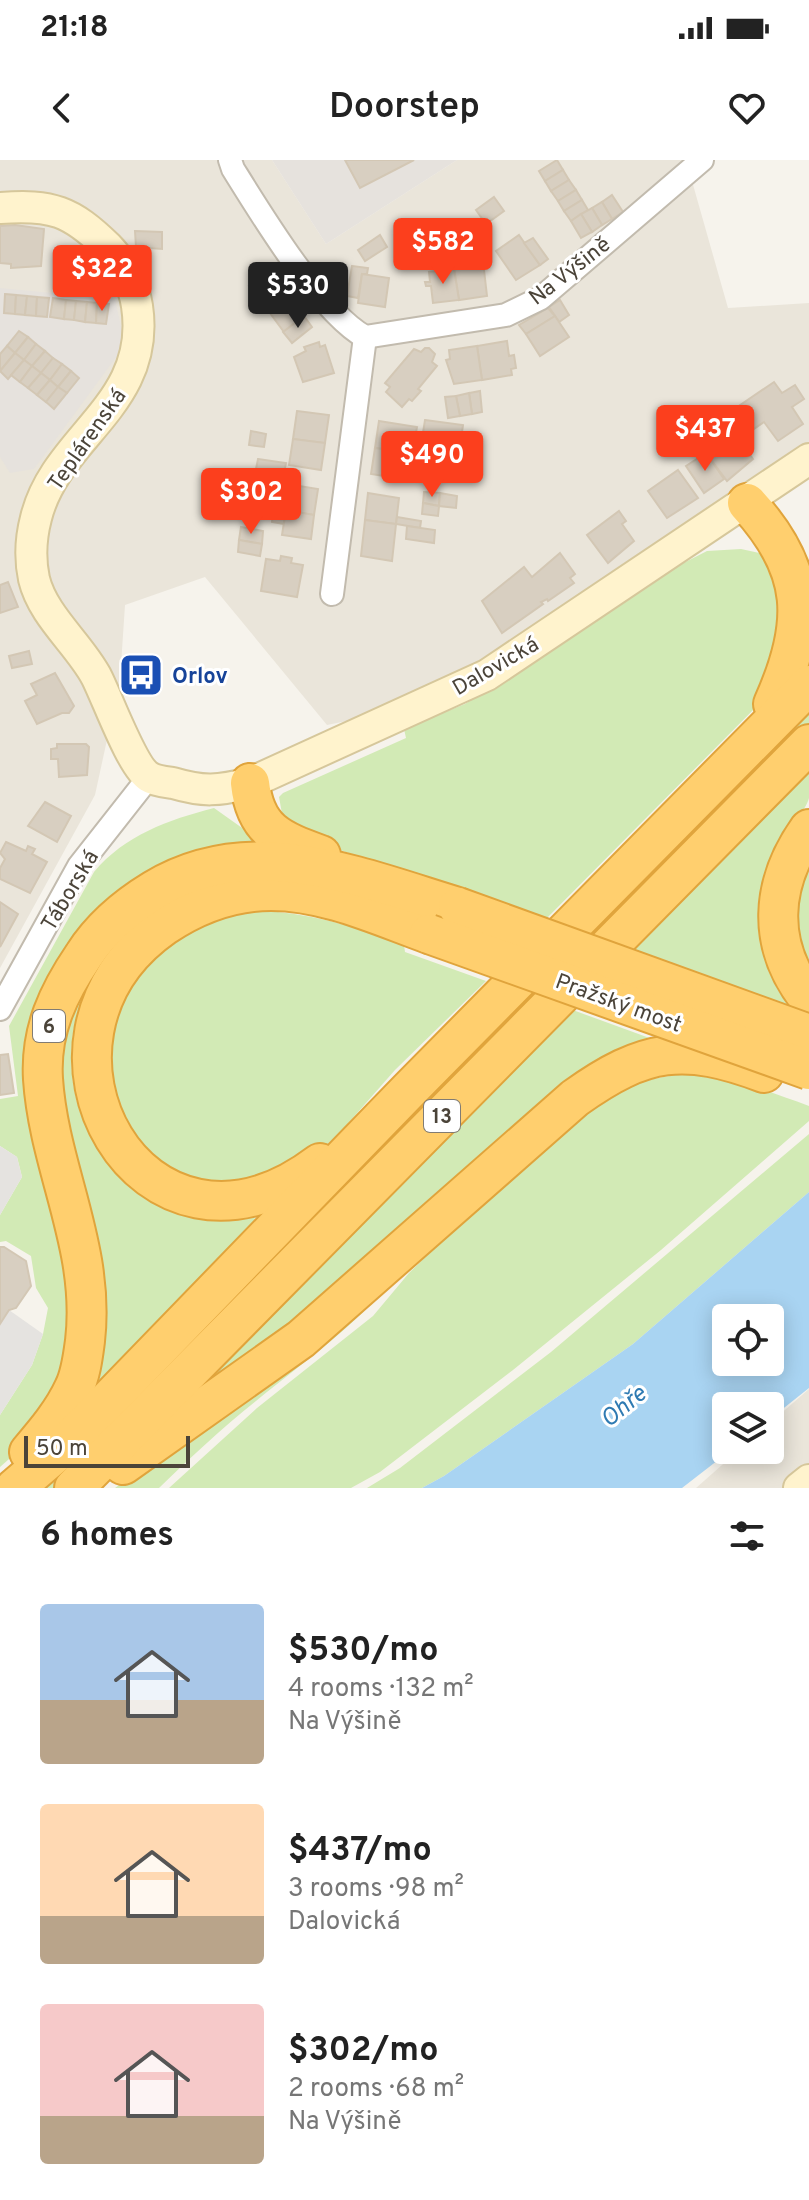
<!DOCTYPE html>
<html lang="en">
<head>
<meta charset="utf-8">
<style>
	:root { --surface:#fff; --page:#f2f2f2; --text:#222; --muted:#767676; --accent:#fc3f1d }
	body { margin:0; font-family:Overpass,sans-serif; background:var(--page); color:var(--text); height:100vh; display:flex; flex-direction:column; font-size:30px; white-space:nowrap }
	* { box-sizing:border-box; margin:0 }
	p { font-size:26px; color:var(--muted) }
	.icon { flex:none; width:44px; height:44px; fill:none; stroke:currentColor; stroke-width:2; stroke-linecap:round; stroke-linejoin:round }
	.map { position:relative; height:1328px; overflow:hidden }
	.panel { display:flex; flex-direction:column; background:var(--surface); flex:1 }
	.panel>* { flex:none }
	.tools { position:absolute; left:712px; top:1144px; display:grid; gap:16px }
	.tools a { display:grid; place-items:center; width:72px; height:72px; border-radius:8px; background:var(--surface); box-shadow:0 4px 20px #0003; font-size:40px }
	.scale { position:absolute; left:24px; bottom:20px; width:166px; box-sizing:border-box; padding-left:8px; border:4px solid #4b4439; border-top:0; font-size:22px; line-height:28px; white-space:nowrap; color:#4b4439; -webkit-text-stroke:6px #fff; paint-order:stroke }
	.price { position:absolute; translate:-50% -68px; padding:0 18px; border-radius:8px; background:var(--accent); color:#fff; font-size:26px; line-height:52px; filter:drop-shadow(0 2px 4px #0008) }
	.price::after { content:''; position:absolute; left:50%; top:48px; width:24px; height:18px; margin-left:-12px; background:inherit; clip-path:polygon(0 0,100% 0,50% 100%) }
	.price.current { background:#222; color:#fff }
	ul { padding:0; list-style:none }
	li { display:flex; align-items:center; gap:24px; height:200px; padding:0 40px }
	li span { display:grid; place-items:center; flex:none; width:224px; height:160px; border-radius:8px; color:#555 }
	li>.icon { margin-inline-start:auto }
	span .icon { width:96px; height:96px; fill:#fffc; stroke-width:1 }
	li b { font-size:34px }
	h2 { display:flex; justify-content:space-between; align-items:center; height:96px; padding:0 40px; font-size:34px }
	.status { display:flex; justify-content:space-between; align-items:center; height:56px; padding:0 40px; background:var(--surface); direction:ltr }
	.status svg { height:22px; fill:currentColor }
	header { display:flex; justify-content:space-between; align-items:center; height:104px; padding:0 40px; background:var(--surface); font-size:36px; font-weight:600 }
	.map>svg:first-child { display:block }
</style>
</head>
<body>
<div class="status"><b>21:18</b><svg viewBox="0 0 49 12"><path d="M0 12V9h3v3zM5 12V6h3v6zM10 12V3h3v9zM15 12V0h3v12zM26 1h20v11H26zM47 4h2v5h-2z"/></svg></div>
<header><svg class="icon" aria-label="back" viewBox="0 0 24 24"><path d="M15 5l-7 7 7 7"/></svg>Doorstep<svg class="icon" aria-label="heart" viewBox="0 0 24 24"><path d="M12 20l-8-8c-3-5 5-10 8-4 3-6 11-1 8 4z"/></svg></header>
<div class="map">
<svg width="809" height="1328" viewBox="0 0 809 1328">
	<rect width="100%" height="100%" fill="#f6f3ec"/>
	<g fill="#eae5da">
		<polygon points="0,0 272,0 326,84 457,0 686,0 728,148 809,143 809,311 499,530 327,565 205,417 125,445 120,520 95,635 0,808"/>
		<polygon points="809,1229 809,1328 696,1328 739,1290 770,1290 770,1263"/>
	</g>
	<g fill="#e6e2dd">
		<polygon points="272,0 457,0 326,84"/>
		<polygon points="0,128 115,139 125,185 34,309 10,313 0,297"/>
	</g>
	<g fill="#d2eab5">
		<polygon points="741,389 764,394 794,434 761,542 547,758 448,726 445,728 285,670 279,637 283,633 406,578 404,569 465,544 668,411 707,391"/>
		<polygon points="809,547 809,563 598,776 588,773"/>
		<path d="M809,607C809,617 809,628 809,638C807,649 780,681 773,695C750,744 755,803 789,846L629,788Z"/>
		<path d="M214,648L245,670L274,684L229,689L47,835L73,1194L17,1292L0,1307V1255L32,1205L43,1174L48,1148L36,1128L31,1096L6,1081L0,1082V1055L22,1017L17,997L0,986V939L18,936L9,866L94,712C125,675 168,660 214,648Z"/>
		<path d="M809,702V808C793,772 794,739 809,702Z"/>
		<path d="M216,722C180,747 107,787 88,825C56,889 70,974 127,1020C133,1025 139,1032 146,1035C173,1047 226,1055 254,1056L256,1063L101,1221L95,1218L66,981L59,883L86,816L128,766Z"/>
		<path d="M239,749C297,751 350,763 404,785L405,792L486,821L395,910L336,977L306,1001L261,1021L189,1022L126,982L98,877L154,787Z"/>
		<polygon points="526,835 536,839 106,1278 53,1328 38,1328"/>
		<polygon points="570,849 655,880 331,1140 197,1230"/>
		<path d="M685,913C729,917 768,931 809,946V961L661,1090L513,1210L380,1312L351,1328H169L257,1248L373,1156L409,1113L441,1082L572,964L611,934L637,922Z"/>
		<polygon points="809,974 809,1032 633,1184 444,1316 422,1328 367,1328 400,1308 551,1192"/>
		<path d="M395,1118C354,1167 305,1201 256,1241C222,1268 190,1298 159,1328H115Z"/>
	</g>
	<g fill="#e5e3e0">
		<polygon points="0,986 17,997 22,1017 0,1055"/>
		<polygon points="9,1150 43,1174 32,1205 0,1255 0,1165"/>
	</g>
	<path fill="#a9d4f2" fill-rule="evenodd" d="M809,1032V1228L770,1259V1246H726V1290H731L682,1328H422L444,1316L633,1184ZM726,1158H770V1202H726Z"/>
	<g fill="#d8cfc1" stroke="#d3c7b4" stroke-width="2">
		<polygon points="345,0 414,0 360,28"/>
		<polygon points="557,0 563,10 545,21 539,11"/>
		<polygon points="563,10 569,20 551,31 545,21"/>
		<polygon points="569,20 576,30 558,41 551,31"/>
		<polygon points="576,30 582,40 564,51 558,41"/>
		<polygon points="612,35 623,52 612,59 602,42"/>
		<polygon points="494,37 504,51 486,64 476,50"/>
		<polygon points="582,40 588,50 571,61 564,51"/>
		<polygon points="602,42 612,59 602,65 592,48"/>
		<polygon points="592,48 602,65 592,72 581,54"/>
		<polygon points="581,54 592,72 581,78 571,61"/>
		<polygon points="475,61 484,82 468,85 464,64"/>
		<polygon points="15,65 44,69 41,106 11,108 11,104 0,103 0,66"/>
		<polygon points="135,71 162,72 162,89 136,87"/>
		<polygon points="380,75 387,87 365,101 358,90"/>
		<polygon points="519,75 540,105 516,120 496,91"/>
		<polygon points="533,78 548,99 540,105 524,83"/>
		<polygon points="481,105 484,110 487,136 459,140 454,109"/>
		<polygon points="267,106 288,133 267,149 249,126 259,118 256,114"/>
		<polygon points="352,106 368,108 367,114 362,114 358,138 347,136"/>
		<polygon points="454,109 459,140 433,143 431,126 426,126 425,122 430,122 429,112"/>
		<polygon points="362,114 389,118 385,147 358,143"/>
		<polygon points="288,133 305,155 284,172 267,149"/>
		<polygon points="5,134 16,135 15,154 4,153"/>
		<polygon points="16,135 27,136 25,155 15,154"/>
		<polygon points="27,136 37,137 36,156 25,155"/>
		<polygon points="37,137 49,138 47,157 36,156"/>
		<polygon points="53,138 66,140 64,159 50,157"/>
		<polygon points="66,140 76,141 74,160 64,159"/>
		<polygon points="560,140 569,155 559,162 549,147"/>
		<polygon points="76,141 87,142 85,162 74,160"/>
		<polygon points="87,142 97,143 96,163 85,162"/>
		<polygon points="97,143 109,144 106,164 96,163"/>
		<polygon points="548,148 555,156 526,174 519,165"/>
		<polygon points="304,156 312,167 292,183 283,172"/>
		<polygon points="555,156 569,177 540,196 526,174"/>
		<polygon points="19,171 28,177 15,193 7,186"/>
		<polygon points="28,177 36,184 24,200 15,193"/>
		<polygon points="507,181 509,196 514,195 516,208 511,209 512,215 482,220 477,186"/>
		<polygon points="319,182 320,187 325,185 334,213 303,222 294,197 306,191 304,187"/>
		<polygon points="36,184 45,191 32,206 24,200"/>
		<polygon points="7,186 15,193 0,211 0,194"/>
		<polygon points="477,186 482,220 454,224 446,200 450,199 449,190"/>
		<polygon points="425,188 429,188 435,194 432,202 437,206 418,229 421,231 412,241 409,239 402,247 386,232 390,227 385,223 414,189 421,192"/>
		<polygon points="45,191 53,198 41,213 32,206"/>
		<polygon points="15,193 24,200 8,219 0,211"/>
		<polygon points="53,198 62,204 50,220 41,213"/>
		<polygon points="24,200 32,206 20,222 11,215"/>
		<polygon points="62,204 71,211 58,227 50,220"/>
		<polygon points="32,206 41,213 28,228 20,222"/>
		<polygon points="71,211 79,218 67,233 58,227"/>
		<polygon points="41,213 50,220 37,235 28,228"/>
		<polygon points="50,220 58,227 46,242 37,235"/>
		<polygon points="774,222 782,233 795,225 804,239 792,247 803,264 778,281 764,262 745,275 730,252"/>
		<polygon points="58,227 67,233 54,249 46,242"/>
		<polygon points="480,231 482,252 472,254 469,233"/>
		<polygon points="469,233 472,254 460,256 456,236"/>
		<polygon points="456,236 460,256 448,258 445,237"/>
		<polygon points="297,251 329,255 325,283 293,279"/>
		<polygon points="425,260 463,265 461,279 447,277 446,283 422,279"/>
		<polygon points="379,261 417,267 414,283 406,282 405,292 375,288"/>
		<polygon points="251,271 266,274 264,287 249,285"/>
		<polygon points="734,272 753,299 727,321 706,293"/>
		<polygon points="293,279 325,283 321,310 289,305"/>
		<polygon points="375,288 408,293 406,302 411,303 409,320 371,314"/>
		<polygon points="408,293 452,299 446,311 425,308 424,313 410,311 411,303 406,302"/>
		<polygon points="706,293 724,319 704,333 686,306"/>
		<polygon points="258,299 286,303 284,313 256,309"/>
		<polygon points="256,309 284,313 282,330 253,326"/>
		<polygon points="678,310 698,338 667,358 648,331"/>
		<polygon points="287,324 318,329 314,355 283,350"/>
		<polygon points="424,332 440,333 439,346 423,343"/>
		<polygon points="368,333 399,338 396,364 365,360"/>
		<polygon points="440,333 457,336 456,348 439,346"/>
		<polygon points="423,343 439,346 438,356 422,354"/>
		<polygon points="274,348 286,350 284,364 272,362"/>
		<polygon points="286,350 314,355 311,379 282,375"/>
		<polygon points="619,351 626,361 622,364 634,381 608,403 587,375"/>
		<polygon points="397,357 421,361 420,368 396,364"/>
		<polygon points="365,360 396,364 392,401 361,396"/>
		<polygon points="407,366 435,370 434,383 406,379"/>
		<polygon points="241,367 263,371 262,384 239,380"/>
		<polygon points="239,380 262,384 260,396 238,392"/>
		<polygon points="560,393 575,414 570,418 574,423 548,441 547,439 541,442 543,444 502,473 482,441 524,407 532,417"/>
		<polygon points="281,396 292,398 291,403 303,405 297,437 261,431 266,399 280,401"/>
		<polygon points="8,422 18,447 0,453 0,425"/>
		<polygon points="29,491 32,504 12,508 9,496"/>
		<polygon points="55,513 74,546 69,553 62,553 37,564 25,541 37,535 31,524"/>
		<polygon points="57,584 86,584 89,587 87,615 59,617 58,599 51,599 51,589 57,588"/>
		<polygon points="45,642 71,656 57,682 28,666"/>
		<polygon points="6,682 26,691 28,686 35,689 32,694 47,702 30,733 0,719 0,708 5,699 0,693"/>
		<polygon points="0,742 18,754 0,787"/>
		<polygon points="8,894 14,933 0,935 0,895"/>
		<polygon points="0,1087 4,1087 26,1101 31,1126 16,1148 9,1150 0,1164"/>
	</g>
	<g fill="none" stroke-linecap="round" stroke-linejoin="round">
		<g stroke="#c2bbae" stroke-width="26">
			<g id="street">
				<path d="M230,0L233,9C261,54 321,153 365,177L506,155L541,138L702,0"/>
				<polyline points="332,434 365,177"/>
				<polyline points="0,849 79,706 149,617"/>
			</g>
		</g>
		<g stroke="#d6c79b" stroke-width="34">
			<g id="secondary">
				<path d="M0,48C52,44 71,51 108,87C123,102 134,126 137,146C152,245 56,276 36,358C31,377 30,400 34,419C43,456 78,483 96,516C107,537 132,607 149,617C155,621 166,622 173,623C203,632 218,631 250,623L487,515L809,299"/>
				<polyline points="799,1328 809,1320"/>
			</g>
		</g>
		<g stroke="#e0a43c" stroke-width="42">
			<g id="highway">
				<path d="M747,343C809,410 809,464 773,544"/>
				<path d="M250,623C255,671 280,680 321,695"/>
				<path d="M809,669C770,724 766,785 809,839"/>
				<path d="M320,1003C143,1137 0,881 164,766C197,744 231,731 271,731C326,731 379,756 429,774"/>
				<path d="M29,1292C46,1272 63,1252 74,1228C81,1214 83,1196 85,1181C96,1087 49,1009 43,919C40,871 58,833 84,795C102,767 126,747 154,730C251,671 359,717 458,747"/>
				<path d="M123,1305L301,1179L575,938C645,888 684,883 764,913"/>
				<polyline points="15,1328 65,1285 409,930 809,525"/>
				<polyline points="74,1328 809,584"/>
			</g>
		</g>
		<use href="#street" stroke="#fff" stroke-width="22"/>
		<use href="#secondary" stroke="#fff3cd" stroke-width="30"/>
		<use href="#highway" stroke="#ffcf6e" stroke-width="38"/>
		<g stroke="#e0a43c" stroke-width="42" stroke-linecap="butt">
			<g id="highway-bridge">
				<polyline points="458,747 809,874"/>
				<polyline points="429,774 809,910"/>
			</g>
		</g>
		<use href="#highway-bridge" stroke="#ffcf6e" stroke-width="38"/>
	</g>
	<defs>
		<g id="bus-square" transform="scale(2.3)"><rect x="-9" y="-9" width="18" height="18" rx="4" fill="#1a4fb4" stroke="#fff"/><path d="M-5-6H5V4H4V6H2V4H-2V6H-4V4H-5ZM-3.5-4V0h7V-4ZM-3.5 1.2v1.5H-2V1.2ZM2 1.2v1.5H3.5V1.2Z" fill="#fff"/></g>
	</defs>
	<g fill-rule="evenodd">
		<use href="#bus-square" x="141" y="515"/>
	</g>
	<g text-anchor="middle" stroke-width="6" stroke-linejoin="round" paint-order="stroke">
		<g fill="#fff" stroke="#817c74" stroke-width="2">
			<rect x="33" y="850" width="32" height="32" rx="6"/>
			<rect x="424" y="940" width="36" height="32" rx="6"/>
		</g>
		<g font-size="20" font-weight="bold" fill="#4b4439">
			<text x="49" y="873">6</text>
			<text x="442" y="963">13</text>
		</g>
		<g font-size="22" fill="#4b4439" stroke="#fff">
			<text transform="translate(569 110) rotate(-38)" y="8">Na Výšině</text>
			<text transform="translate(86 279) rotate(-55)" y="8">Teplárenská</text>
			<text transform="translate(495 505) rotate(-30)" y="8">Dalovická</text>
			<text transform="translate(69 730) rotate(-59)" y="8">Táborská</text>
			<text transform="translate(619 842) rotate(20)" y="8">Pražský most</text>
		</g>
		<g font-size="22" font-weight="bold" fill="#164399" stroke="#fff" text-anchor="start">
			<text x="172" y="523">Orlov</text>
		</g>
		<g font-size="24" font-style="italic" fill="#2e7ab2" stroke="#fff">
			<text transform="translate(623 1246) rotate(-39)" y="8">Ohře</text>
		</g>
	</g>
</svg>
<div class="tools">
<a><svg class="icon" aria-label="locate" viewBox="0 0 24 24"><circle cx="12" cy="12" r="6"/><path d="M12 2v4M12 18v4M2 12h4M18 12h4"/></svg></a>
<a><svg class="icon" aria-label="layers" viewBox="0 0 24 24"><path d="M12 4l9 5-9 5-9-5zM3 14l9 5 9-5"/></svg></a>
</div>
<div class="scale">50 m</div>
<b class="price" style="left:443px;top:126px">$582</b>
<b class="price" style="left:102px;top:153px">$322</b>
<b class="price current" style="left:298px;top:170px">$530</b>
<b class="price" style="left:705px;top:313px">$437</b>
<b class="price" style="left:432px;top:339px">$490</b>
<b class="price" style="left:251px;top:376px">$302</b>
</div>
<section class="panel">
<h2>6 homes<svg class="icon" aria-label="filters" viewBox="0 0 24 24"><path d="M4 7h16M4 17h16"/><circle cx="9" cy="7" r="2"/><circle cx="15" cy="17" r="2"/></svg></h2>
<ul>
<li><span style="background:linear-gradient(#a9c7e8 60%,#b9a48a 0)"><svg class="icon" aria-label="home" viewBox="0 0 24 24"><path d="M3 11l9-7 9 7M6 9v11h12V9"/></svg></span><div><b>$530/mo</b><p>4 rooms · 132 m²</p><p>Na Výšině</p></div></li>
<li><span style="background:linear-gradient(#ffd9b3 70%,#b9a48a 0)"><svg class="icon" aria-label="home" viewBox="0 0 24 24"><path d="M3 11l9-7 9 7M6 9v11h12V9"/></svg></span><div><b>$437/mo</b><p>3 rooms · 98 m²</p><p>Dalovická</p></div></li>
<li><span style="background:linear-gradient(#f6c9c9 70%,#b9a48a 0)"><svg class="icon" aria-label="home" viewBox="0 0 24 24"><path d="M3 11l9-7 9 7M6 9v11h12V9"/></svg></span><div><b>$302/mo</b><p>2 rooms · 68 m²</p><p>Na Výšině</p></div></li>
</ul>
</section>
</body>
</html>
